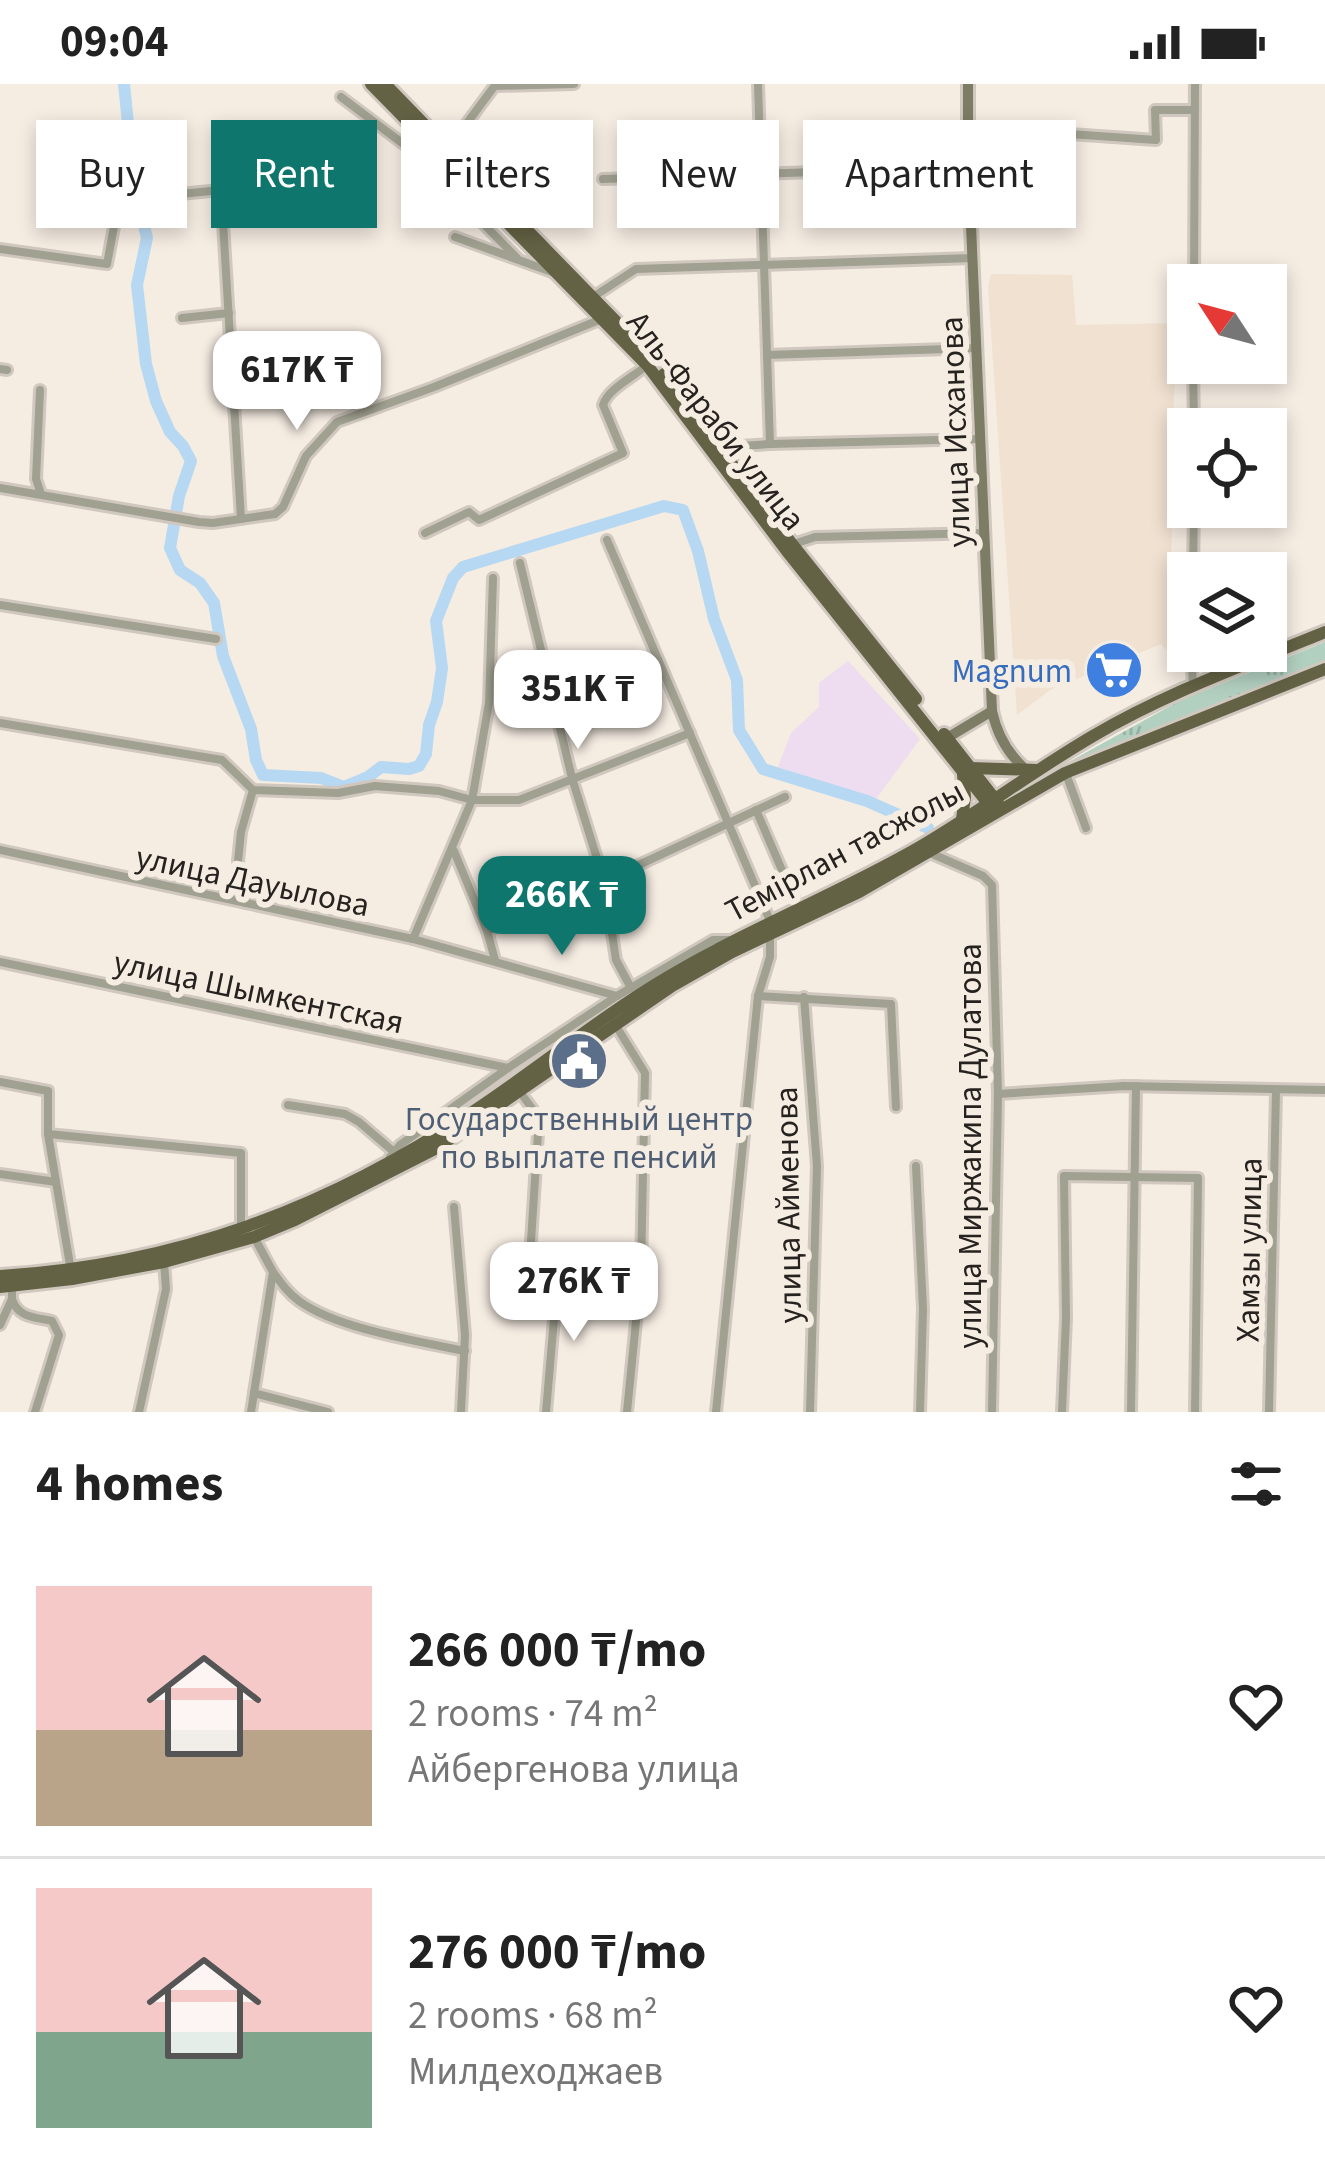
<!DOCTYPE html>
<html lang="en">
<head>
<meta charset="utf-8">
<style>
	:root { --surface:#fff; --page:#f2f2f2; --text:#222; --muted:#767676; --line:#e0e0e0; --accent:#0f766e }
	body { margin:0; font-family:"Source Sans 3",sans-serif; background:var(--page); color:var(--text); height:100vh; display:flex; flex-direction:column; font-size:45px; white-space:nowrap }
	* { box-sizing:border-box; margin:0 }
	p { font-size:39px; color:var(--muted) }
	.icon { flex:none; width:66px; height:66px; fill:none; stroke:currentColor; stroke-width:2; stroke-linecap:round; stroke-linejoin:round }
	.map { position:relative; height:1328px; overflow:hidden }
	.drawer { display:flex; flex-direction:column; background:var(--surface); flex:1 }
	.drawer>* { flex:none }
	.banner { position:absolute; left:36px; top:36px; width:1254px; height:108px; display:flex; gap:24px }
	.needle { width:78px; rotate:306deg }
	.controls { position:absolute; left:1167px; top:180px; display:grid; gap:24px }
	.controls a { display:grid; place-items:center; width:120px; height:120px; border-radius:0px; background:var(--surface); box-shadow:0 6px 18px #0003; font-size:60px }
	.price { position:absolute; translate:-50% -102px; padding:0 27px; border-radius:24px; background:#fff; color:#222; font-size:39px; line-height:78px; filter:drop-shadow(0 3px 6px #0008) }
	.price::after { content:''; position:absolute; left:50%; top:72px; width:36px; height:27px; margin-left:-18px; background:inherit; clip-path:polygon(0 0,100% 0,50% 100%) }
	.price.active { background:var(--accent); color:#fff }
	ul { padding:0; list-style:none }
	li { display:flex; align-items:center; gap:36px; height:300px; padding:0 36px }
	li+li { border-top:3px solid var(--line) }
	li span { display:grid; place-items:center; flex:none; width:336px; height:240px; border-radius:0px; color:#555 }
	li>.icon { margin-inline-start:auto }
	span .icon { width:144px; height:144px; fill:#fffc; stroke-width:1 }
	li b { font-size:51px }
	h2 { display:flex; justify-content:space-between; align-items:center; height:144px; padding:0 36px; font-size:51px }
	.pill { padding:0 42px; border-radius:0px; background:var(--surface); box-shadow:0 6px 18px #0003; font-size:42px; line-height:108px }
	.pill.active { background:var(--accent); color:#fff }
	.status { display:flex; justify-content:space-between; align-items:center; height:84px; padding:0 60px; background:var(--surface); direction:ltr }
	.status svg { height:33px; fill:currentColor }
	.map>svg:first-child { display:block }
</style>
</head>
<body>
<div class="status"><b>09:04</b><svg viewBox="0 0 49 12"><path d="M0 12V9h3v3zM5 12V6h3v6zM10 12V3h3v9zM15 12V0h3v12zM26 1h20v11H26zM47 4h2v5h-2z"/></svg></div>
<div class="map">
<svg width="1325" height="1328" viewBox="0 0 1325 1328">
	<defs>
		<pattern id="grass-tufts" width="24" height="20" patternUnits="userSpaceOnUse" patternTransform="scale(3)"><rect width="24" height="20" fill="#b2d0c0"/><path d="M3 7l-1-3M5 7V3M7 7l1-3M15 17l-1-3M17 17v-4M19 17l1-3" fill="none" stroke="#99b2a5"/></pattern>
	</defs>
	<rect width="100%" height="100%" fill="#f5ece2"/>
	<polygon fill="#f0e1d1" points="991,190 1072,191 1076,241 1178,239 1170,388 1172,447 1168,568 1161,560 1050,606 1017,631 988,203"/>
	<polygon fill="#eeddf0" points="848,577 920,655 876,715 778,683 791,649 819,623 819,599"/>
	<polygon fill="url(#grass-tufts)" points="1325,558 1325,577 1067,679 1181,616"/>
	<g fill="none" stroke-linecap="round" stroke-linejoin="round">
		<polyline stroke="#b7d8f2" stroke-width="12" points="124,0 134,99 147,154 137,201 146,280 156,317 170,348 183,362 191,377 179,412 170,464 180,486 200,499 214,519 223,572 251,645 256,676 263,691 321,694 344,703 368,693 381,683 409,685 419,682 426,670 429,641 437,618 442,584 436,537 453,494 463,483 664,422 683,426 698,467 714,535 737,596 739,646 763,685 867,717 928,744"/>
		<g stroke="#d0c8bf" stroke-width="14">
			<g id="street">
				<polyline points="758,0 770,360"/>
				<polyline points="495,2 574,0"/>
				<polyline points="341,13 410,65 517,174"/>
				<polyline points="447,66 496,0"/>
				<polyline points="968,72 1033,72 1041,48 1156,56 1155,26 1195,26"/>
				<polyline points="603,95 969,83"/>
				<polyline points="455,153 552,188"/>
				<polyline points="0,165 107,180 119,116 221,106 241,435"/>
				<polyline points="1194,201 1195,0"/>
				<polyline points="593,213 636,185 973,174"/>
				<polyline points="182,234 229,229"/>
				<polyline points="767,271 977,264"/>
				<polyline points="1193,279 1194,345"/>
				<polyline points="0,285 7,286"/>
				<polyline points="40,306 36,395 41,410"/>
				<polyline points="725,370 741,362 770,360 980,355"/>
				<polyline points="0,404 199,438 213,439 275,430 283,423 306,372 337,338 434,303 604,234"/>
				<path d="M425,449L469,428L479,436L623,369L603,321C608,305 633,293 646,282"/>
				<polyline points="607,456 771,839"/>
				<polyline points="794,460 815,453 985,449"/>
				<polyline points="520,479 572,694 604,797 616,876 631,904"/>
				<polyline points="1193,489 1194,423"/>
				<polyline points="0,521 216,555"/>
				<polyline points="1191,567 1193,601"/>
				<polyline points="0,639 222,676 253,706 338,709 375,702 439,707 472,716 519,716 690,649"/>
				<polyline points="1066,690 1086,744"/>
				<polyline points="756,726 794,814"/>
				<polyline points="0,766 413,855 617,912"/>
				<polyline points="454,767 487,847"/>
				<polyline points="930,769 983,792 992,801 998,1010 992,1328"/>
				<polyline points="246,819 238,777 241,748 253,706"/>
				<polyline points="413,855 472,716 489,619 493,494"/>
				<polyline points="495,876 487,847 604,797 785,713"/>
				<polyline points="0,878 508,984"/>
				<polyline points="758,912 891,920 896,1023"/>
				<polyline points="804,913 817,1082 810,1328"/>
				<polyline points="613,937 645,989 641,1187 627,1328"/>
				<polyline points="0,998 48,1007 48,1050 71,1187"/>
				<polyline points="520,1008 539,1034 529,1188 641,1187"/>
				<polyline points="998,1010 1124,1002 1325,1006"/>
				<polyline points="288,1021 345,1030 359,1038 394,1068"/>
				<polyline points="48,1050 241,1069 241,1143"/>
				<polyline points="390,1073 400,1061 508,984 617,912 713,856 728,856"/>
				<polyline points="916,1082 923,1225 920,1328"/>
				<polyline points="0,1090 56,1098"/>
				<polyline points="454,1123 465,1251 461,1328"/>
				<path d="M273,1188C281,1199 288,1209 299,1217C338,1245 417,1257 465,1267"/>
				<path d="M12,1215C18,1234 35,1233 52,1237L59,1251L35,1328"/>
				<polyline points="0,1241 12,1215 12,1202"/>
				<polyline points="254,1309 328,1328"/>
				<polyline points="139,1328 166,1205 164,1178"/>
				<polyline points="251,1328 273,1188 254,1153"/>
				<polyline points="546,1328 558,1188"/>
				<polyline points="716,1328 758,912 770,873 770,851"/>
				<polyline points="1062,1328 1066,1234 1064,1092 1198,1094 1195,1328"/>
				<polyline points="1131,1328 1136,1002"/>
				<polyline points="1269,1328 1276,1006"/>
			</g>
		</g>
		<g stroke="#d0c8bf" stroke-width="16">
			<g id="secondary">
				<path d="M968,0V72L992,627C997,650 1007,669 1025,685"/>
				<polyline points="947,654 992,627"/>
			</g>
		</g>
		<g stroke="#d0c8bf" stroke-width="18">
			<g id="primary">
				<polyline points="371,0 647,281 786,466 991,723"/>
				<polyline points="385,0 635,257"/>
				<polyline points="664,290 792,460 916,615"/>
				<polyline points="944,650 998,719"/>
				<polyline points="970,684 1038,686"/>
				<polyline points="962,735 965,713 963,690"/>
				<path d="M0,1192C176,1181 327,1125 474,1027C539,984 600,933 668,893C748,845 836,811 918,764C978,729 1033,687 1093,652C1166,609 1247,580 1325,548"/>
				<polyline points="0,1203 72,1195 164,1178 254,1153 295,1136 435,1065 672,902 732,868 859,808 1065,689 1325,585"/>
			</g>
		</g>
		<use href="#street" stroke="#a1a191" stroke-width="8"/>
		<use href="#secondary" stroke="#7d7c64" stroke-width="10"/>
		<use href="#primary" stroke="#636245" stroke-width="12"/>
	</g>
	<defs>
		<g id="supermarket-disc" transform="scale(3)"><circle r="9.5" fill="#3f7fe0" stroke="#f5ece2"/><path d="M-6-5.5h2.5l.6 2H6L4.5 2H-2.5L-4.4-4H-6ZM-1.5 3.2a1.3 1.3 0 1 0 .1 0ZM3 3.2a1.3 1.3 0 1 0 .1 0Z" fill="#fff"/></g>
		<g id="civic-disc" transform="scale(3)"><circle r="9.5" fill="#5c6f8a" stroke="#f5ece2"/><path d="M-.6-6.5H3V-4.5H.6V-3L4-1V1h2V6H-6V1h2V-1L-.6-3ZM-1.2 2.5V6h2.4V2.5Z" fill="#fff"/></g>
	</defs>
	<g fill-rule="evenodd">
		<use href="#supermarket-disc" x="1114" y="586"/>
		<use href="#civic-disc" x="579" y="977"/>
	</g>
	<g text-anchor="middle" stroke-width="12" stroke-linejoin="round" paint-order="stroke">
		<g font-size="33" fill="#26221f" stroke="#f5ece2">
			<text transform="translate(717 336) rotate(52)" y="12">Аль-Фараби улица</text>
			<text transform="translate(954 348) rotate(-92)" y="12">улица Исханова</text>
			<text transform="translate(844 766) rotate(-28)" y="12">Темірлан тасжолы</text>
			<text transform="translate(253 796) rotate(12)" y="12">улица Дауылова</text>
			<text transform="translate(259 907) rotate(12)" y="12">улица Шымкентская</text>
			<text transform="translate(969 1062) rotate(-90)" y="12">улица Миржакипа Дулатова</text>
			<text transform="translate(787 1121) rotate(-91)" y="12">улица Айменова</text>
			<text transform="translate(1248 1166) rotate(-89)" y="12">Хамзы улица</text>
		</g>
		<g font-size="33" fill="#366cbe" stroke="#f5ece2" text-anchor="end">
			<text x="1072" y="598">Magnum</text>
		</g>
		<g font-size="33" fill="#4e5e75" stroke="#f5ece2">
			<text x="579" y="1046">Государственный центр<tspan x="579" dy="38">по выплате пенсий</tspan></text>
		</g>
	</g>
</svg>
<div class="controls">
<a><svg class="needle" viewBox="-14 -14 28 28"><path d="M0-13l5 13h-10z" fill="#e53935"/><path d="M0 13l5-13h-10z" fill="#767676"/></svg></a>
<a><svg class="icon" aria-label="locate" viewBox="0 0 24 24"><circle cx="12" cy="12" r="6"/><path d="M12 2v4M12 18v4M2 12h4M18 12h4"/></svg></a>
<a><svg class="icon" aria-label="layers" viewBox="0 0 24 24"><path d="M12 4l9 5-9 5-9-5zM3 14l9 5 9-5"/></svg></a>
</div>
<b class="price" style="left:297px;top:349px">617K ₸</b>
<b class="price" style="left:578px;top:668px">351K ₸</b>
<b class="price active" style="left:562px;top:874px">266K ₸</b>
<b class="price" style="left:574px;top:1260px">276K ₸</b>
<div class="banner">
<a class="pill">Buy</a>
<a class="pill active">Rent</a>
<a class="pill">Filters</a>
<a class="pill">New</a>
<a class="pill">Apartment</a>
</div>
</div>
<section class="drawer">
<h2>4 homes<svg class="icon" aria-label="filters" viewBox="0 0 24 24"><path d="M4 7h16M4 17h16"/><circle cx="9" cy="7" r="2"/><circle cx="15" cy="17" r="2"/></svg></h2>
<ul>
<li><span style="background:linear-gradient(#f6c9c9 60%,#b9a48a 0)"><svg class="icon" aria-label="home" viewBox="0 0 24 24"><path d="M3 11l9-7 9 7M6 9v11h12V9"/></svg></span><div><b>266 000 ₸/mo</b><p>2 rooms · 74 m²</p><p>Айбергенова улица</p></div><svg class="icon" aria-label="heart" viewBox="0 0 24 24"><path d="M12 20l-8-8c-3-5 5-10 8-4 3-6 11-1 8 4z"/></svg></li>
<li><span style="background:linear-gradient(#f6c9c9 60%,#7fa58c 0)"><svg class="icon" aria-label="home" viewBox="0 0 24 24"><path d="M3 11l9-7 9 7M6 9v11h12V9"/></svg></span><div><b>276 000 ₸/mo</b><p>2 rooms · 68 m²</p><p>Милдеходжаев</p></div><svg class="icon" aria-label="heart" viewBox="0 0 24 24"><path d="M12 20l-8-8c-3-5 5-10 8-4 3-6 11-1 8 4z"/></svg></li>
</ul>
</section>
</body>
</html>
